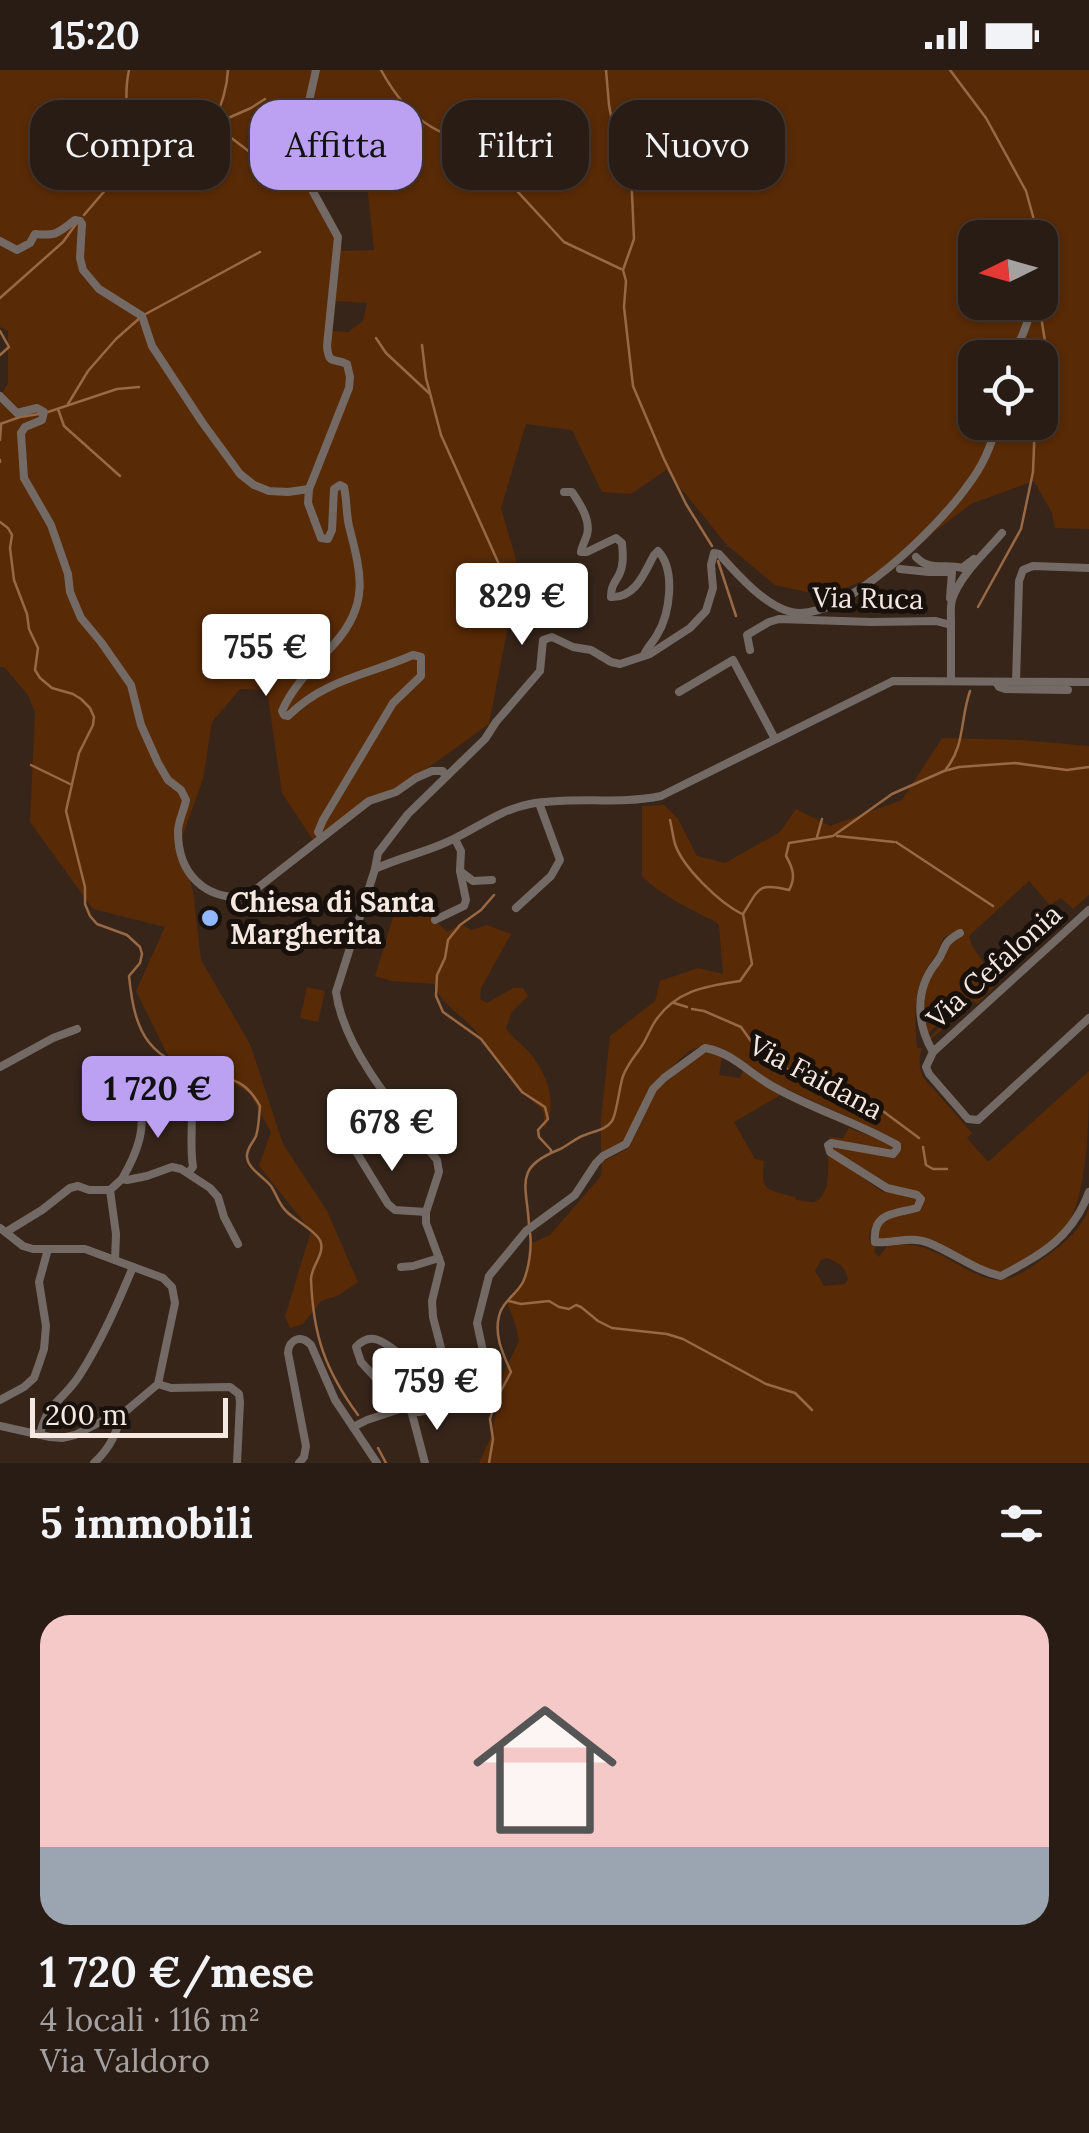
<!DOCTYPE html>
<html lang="it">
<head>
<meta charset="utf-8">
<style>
	:root { --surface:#291c14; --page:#31251d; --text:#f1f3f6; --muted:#a5a1a0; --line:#453a34; --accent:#bca0f2 }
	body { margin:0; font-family:Lora,serif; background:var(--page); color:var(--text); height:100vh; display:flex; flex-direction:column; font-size:38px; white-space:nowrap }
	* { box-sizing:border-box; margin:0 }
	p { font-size:32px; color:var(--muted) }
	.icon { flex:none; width:55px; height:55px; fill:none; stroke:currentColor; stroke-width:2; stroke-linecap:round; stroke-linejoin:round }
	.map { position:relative; height:1393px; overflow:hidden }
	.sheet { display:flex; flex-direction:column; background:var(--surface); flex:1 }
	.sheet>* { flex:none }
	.guide { position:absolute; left:30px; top:30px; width:1030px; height:90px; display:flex; gap:20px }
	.needle { width:65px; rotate:265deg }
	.buttons { position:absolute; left:958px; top:150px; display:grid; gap:20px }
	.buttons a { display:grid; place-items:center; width:100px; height:100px; border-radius:20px; background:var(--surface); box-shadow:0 2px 8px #0004,0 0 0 2px var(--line); font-size:50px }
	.scale { position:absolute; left:30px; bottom:25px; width:198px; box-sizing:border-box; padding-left:10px; border:5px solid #f5e8e1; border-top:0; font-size:28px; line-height:35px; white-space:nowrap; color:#f5e8e1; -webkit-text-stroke:8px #18100b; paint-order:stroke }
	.price { position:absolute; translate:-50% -85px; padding:0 22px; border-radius:10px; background:#fff; color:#222; font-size:32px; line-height:65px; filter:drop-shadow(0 2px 5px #0008) }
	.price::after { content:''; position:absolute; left:50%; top:60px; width:30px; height:22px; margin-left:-15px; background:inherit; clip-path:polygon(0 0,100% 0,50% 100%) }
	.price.selected { background:var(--accent); color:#111 }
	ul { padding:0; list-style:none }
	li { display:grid; align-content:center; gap:20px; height:530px; padding:0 40px }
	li+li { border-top:2px solid var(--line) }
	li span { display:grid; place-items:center; height:310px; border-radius:30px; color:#555 }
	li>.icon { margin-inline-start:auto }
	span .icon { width:180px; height:180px; fill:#fffc; stroke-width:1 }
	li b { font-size:42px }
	h2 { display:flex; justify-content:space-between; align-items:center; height:120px; padding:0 40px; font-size:42px }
	.pill { padding:0 35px; border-radius:30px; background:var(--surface); box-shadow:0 2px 8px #0004,0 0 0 2px var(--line); font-size:35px; line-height:90px }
	.pill.selected { background:var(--accent); color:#111 }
	.status { display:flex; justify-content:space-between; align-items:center; height:70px; padding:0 50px; background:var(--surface); direction:ltr }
	.status svg { height:28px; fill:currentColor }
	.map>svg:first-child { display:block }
</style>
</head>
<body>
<div class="status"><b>15:20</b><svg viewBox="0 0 49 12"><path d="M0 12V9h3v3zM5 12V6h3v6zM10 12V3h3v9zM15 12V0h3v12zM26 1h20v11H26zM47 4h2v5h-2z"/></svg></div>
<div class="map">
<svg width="1089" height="1393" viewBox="0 0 1089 1393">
	<rect width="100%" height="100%" fill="#37251a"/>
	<g fill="#592a06" fill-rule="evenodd">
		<path d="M0,0H1089V459L1055,458L1052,443L1034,411L971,434L877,505L826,526L775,515L727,475L666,400L631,424L602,422L572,360L526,354L501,438L519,500L489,654L432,695L355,743L315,773L282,723L267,620L240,619L212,652L203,709L180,773L193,822L201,890L250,974L283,1074L327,1141L358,1212L339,1225L321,1231L303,1254L290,1258L285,1247L311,1161L259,1096L271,1062L250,1024L229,1010L177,1004L136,921L165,857L93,839L30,752L35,643L28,625L4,597H0V327L8,313V261L0,257ZM365,97L374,180L342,181L340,166L317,125C331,102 338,99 365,97ZM975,168H1040V232H975ZM336,231L367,233L363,251L348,262L332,261ZM975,288H1040V352H975Z"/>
		<path d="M942,668L1020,670L1089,676V825L1073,839L1061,828L1050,835L1029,811L969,866L972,876L984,893L982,896V904L994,917L977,934L973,931L929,971L928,969L947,950L948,938H945L941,951L926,966L923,946L926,915L948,872L965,862L959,860L943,868C938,886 932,888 924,904C913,924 915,955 917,978H922C918,988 919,998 923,1007L972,1063L967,1068L988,1092L1089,1001C1089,1051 1089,1129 1061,1166C1047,1179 1017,1192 1000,1203C952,1195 936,1156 881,1171L876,1167L882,1151L899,1144L918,1141L923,1132L918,1122L890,1115L831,1078L834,1076L892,1088L900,1082V1078L856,1051L770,1011L721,978L705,975L689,981L650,1017L623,1072L601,1083V1048L610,966L655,931L660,911L698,898L723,904L719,855C712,848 706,848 698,843C677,832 659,823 642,806V736L664,735L678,749L697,786L725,793L780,762L796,739L830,756L902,730Z"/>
		<path d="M399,828L432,847L447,862L461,854L472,860L487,855L511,864L481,918L480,929L487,933L513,918H523L528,926L512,942L506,958C512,968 521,973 529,982C547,1003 559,1034 544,1059V1044L541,1038C514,1018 496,986 475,960C461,944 441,935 434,914L392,911L375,906Z"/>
		<polygon points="307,917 325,921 318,952 300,948"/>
		<path d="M711,982L722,987L719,1005L740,1008L744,998L762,1015L782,1024L734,1052L755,1089L764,1091C760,1122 767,1120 795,1127L796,1130C798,1130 812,1133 814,1132C831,1126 828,1098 828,1084L883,1122L909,1124L917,1128V1135C894,1140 871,1142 869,1170L876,1177L874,1182L879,1187L887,1176C938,1164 968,1216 1006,1209C1021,1206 1035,1194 1048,1185C1064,1174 1082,1158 1089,1138V1393H479L491,1367L504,1302L519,1271L516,1257L507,1232C526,1213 530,1200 532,1173L550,1165L601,1106L602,1092L629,1078L656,1020L702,984ZM827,1188C839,1193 845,1196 848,1210L845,1214L824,1216L815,1201L821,1190Z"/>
		<polygon points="849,1058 892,1074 894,1079 891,1081 831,1071 829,1067 843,1068"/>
	</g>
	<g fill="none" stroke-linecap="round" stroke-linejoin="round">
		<g stroke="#986944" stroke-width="2.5">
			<path d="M228,0C227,19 221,37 213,54L255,86"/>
			<path d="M381,0C393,22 408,43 430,56C447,67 466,71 482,83L564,172L621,199"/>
			<polyline points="606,0 609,35 617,78 631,101 634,169 623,200 626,211 624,237 633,316 664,389 686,434 712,476"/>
			<polyline points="950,0 986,48 1026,121 1039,168"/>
			<path d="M128,93C132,62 122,31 129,0"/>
			<polyline points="84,145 131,90 146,80 185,67 251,38 265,29"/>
			<polyline points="1040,173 1047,227"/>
			<polyline points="0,228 63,172 76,154"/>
			<polyline points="0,261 9,277 0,285"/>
			<polyline points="376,268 386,283 430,324"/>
			<polyline points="422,275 426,308 441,365 511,521 537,557"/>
			<polyline points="1040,328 1047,284 1040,240"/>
			<polyline points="68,334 88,301 116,269 142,246 260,182"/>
			<polyline points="58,339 64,356 120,406"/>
			<polyline points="48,342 117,319 139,317"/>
			<polyline points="0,354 20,347 39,344"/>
			<polyline points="0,370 1,355"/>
			<polyline points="0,390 0,392"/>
			<path d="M0,452L8,458L12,465L10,478L14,510L27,544L29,559L38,578L35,600L40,608L52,618L73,624L81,629L90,638L94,647L93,655L79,683L66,741L85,817V834L90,846L97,854L127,865L140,877L142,884L140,893L129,906C135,966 149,990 210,1004C234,1009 247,1012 260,1036C259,1045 259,1057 256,1066C253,1073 246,1079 247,1087C248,1099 264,1107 271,1116C277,1125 279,1135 287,1142C295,1150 319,1163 321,1173C324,1185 311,1197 311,1209C313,1265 325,1300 358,1345"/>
			<polyline points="718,491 736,546"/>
			<polyline points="978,537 1021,459 1033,402 1035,352"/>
			<polyline points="31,695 70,714"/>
			<path d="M946,699C965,676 960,650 970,621"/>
			<path d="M670,750C672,758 673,767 675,774C683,798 720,833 742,844"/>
			<polyline points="837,766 894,772"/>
			<polyline points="817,767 822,749"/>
			<polyline points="896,772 993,836"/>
			<polyline points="494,825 481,840 460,855 448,870 445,888 437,905 436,926 443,942 481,969 522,1022 545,1037 548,1049 538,1060 539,1067 551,1080 551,1082"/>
			<polyline points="674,933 687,937"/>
			<polyline points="692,939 704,941 741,957 758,981 770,991 784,997 796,1006 834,1011 868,1030 919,1068"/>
			<polyline points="923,1077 926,1095 933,1099 947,1099"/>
			<path d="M529,1155C527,1115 513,1098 558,1080C568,1076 575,1068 585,1065C594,1061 606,1060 612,1051C617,1043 619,1018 623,1006C628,993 636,985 643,974C647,967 650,960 654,953C674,921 705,916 740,911L752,894L743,844C759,819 757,812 789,820C796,808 793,798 786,786L789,773L833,766L892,724L944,701L959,697L1015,693L1067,700L1089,697"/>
			<polyline points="509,1231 521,1234 549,1231 559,1237 569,1239 576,1235 581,1237 598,1251 612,1258 667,1264 683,1269 766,1314 795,1323 812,1340"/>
			<polyline points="378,1378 386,1393"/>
			<path d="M489,1393L493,1369L490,1349L495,1332L511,1302C503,1284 494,1266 499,1246C502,1232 517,1224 523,1212C529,1199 532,1177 530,1163"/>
		</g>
		<g stroke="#746a65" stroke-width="8">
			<path d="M316,0L303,58L302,74L311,118L338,167L327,276C329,296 333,287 347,294L350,307L349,318L309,419L308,433L321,468L328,469L332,460L334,419L340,415L344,417C347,430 346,443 349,456C361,503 370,533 335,573C315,595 294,614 282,641L284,645L288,646C325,609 368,605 413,585L421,587V606L393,633L323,750L318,762L322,767"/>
			<path d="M0,171L17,180L30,173L35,164C56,166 57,164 75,150L80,151L82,154L80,188L83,200L99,219L142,246L152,276L202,352L240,404L254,415L269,421L288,422L309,419"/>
			<path d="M1005,288L1004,285C1007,283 1015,277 1017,275C1030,258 1024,235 1051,232"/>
			<path d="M0,326L17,343L37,338L44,342L42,350L25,357L21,363L24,408L51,455L68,504L70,522L81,548L101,572L131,615L141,655L158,693L168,710L181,720L186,730C184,741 178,751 178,762C178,804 205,830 246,827L369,731L396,722L416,708L432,701H443L445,706"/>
			<path d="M564,422H572C580,434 591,450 587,465C585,471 582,476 581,482H587L616,468L622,473C623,484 624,495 619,505C614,514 611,516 611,527C635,528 644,504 654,485L658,481C676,500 670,544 657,565C653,572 647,578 644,585"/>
			<path d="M916,487C930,502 945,493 962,498L974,489"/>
			<polyline points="900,499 929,502 952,502 950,528"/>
			<path d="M951,555C951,547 950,537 952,530C959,506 986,482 1002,463"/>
			<polyline points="750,580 747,565 769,552 779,549 872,552 936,551 951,555 951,611"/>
			<polyline points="996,612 999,617 1005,619 1068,620"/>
			<polyline points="1016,612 1019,511 1023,500 1033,496 1089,498"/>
			<polyline points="679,622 733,590 775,669"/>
			<polyline points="455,769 461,781 460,801 473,811 492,810"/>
			<path d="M375,799L378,783L408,744L485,669L496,652L540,601L543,570L552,567L573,577L591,580L611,592L620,594L650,584L690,558L706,541L713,518L711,495L714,483L719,484C736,503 765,536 791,542C842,554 941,454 968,415C982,397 992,375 997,352"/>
			<polyline points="516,838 551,806 560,790 539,733"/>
			<polyline points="1089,840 933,982 926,997 929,1004 968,1049 978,1050 1089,948"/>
			<polyline points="435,850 464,836 466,830 460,801"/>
			<path d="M933,982C916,953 915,919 936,893C948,878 939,875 960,863"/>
			<polyline points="0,997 53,968 77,959"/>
			<polyline points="352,1075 388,1134 395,1140 426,1142"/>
			<path d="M188,1103L193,1097C189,1072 194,1049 191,1023L193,1022L199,1030L215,1035"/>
			<path d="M122,1109C136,1085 149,1055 137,1029"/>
			<polyline points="110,1120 116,1164 115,1190"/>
			<polyline points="0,1158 23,1176 33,1179 85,1179 163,1208 172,1217 175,1233 158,1314"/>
			<polyline points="6,1162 42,1140 70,1118 78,1116 89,1120 110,1120 122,1109 127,1110 147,1106 172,1097 181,1099 210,1118 218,1127 224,1147 238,1174"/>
			<polyline points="401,1197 413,1196 439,1188"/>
			<polyline points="0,1330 24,1317 34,1308 39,1294 44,1279 46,1256 39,1212 48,1179"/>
			<path d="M403,1338L361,1292L356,1277C378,1252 398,1291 421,1296C426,1297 433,1295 438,1294L443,1286"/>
			<polyline points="411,1340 425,1393"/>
			<path d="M442,1341L470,1317L484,1286L477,1253L489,1206L526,1161L575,1125L596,1093L603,1086L626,1074L653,1019L664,1008L705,978C730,982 746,1000 767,1013C808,1038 855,1051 897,1075V1079L893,1084L831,1073L828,1075L830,1082L887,1118L917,1125L921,1129L917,1138C895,1144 872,1142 875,1172C893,1174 910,1165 929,1173C954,1183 974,1200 1001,1206C1042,1184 1072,1168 1089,1122"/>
			<path d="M418,1342L442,1338L452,1323L447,1293L443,1286L433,1247L432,1231L441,1194L426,1153V1142L439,1102L437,1090C400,1044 344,981 336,922L375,799C396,789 418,784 440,775C471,763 497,740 530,734C574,726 618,735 661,726L893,611L1089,612"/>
			<polyline points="0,1356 50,1367 62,1368 75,1365 110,1347 120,1346 158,1314 171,1318 230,1317 239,1324 240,1332 237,1393"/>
			<polyline points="353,1357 367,1350 403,1338 419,1342"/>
			<path d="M40,1365C47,1332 62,1332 79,1306C101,1272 117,1235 133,1197"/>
			<path d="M94,1393C108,1380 117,1365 120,1346"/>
			<path d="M299,1393L304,1387L306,1376L288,1283C289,1269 301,1264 311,1275L335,1330L377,1393"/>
		</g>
	</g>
	<circle fill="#91b8fd" stroke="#18100b" stroke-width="4" cx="210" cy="848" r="10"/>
	<g text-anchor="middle" stroke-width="10" stroke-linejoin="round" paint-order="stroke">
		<g font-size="28" fill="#f5e8e1" stroke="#18100b">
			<text transform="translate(868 528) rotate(1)" y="10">Via Ruca</text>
			<text transform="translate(994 896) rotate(-42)" y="10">Via Cefalonia</text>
			<text transform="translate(816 1007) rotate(28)" y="10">Via Faidana</text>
		</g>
		<g font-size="28" font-weight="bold" fill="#f5e8e1" stroke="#18100b" text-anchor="start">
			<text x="230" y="842">Chiesa di Santa<tspan x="230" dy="32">Margherita</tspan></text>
		</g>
	</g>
</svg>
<div class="buttons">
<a><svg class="needle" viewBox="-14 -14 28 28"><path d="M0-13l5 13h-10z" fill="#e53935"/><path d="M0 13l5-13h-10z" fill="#a5a1a0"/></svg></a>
<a><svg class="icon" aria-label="locate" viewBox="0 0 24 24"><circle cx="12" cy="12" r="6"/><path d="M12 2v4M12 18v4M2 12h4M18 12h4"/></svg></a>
</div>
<div class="scale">200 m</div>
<b class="price" style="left:522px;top:578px">829 €</b>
<b class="price" style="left:266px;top:629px">755 €</b>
<b class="price selected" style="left:158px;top:1071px">1 720 €</b>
<b class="price" style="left:392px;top:1104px">678 €</b>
<b class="price" style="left:437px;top:1363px">759 €</b>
<div class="guide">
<a class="pill">Compra</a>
<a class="pill selected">Affitta</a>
<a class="pill">Filtri</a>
<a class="pill">Nuovo</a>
</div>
</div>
<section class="sheet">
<h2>5 immobili<svg class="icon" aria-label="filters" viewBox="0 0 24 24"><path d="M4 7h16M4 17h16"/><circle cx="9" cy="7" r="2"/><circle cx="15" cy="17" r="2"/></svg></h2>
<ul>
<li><span style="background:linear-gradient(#f6c9c9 75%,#9aa5b1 0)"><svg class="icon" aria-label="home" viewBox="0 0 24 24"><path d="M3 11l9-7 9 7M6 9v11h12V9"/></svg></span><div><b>1 720 €/mese</b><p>4 locali · 116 m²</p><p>Via Valdoro</p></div></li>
</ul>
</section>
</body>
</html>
